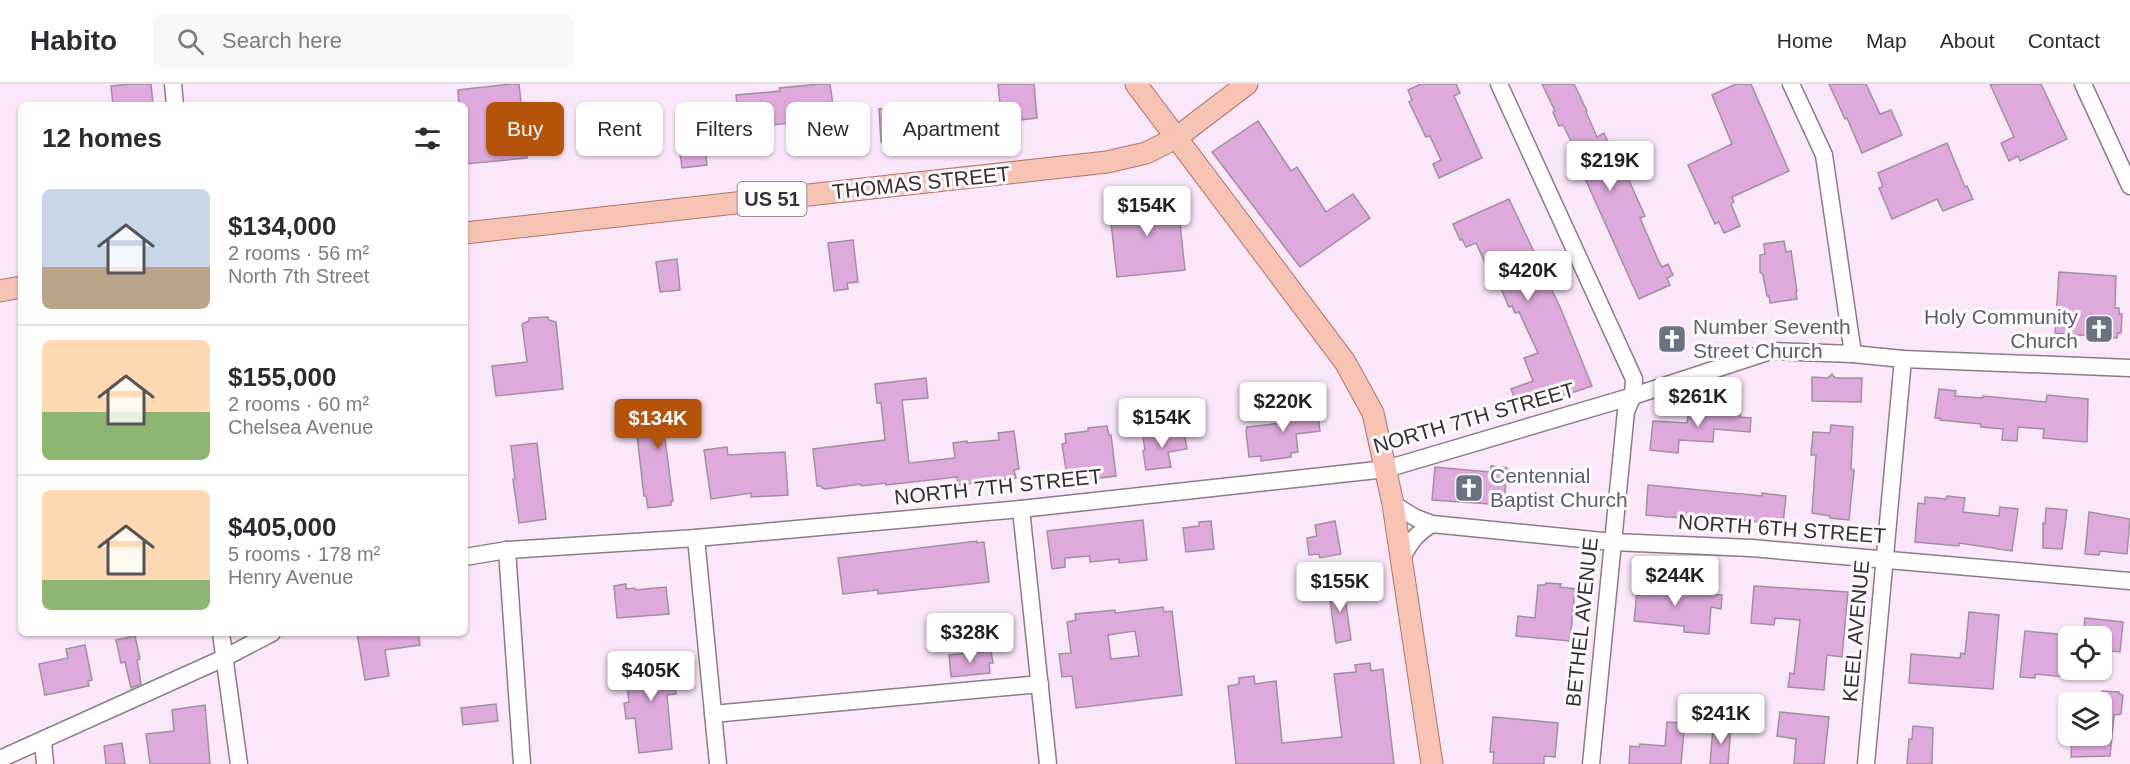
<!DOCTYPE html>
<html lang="en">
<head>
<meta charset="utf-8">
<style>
	:root { --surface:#fff; --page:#f7f7f7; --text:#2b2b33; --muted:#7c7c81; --line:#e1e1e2; --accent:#b45309 }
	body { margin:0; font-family:Helvetica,sans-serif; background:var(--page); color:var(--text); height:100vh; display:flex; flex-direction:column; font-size:22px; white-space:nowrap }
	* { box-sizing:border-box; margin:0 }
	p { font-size:20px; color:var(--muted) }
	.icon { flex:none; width:33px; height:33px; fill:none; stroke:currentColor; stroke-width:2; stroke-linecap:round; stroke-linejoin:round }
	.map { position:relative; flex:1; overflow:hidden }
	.sheet { position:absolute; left:18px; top:18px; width:450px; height:534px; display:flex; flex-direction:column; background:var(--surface); border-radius:9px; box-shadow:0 2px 4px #0004 }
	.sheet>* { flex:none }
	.banner { position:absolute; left:486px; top:18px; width:570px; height:54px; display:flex; gap:12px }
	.controls { position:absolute; left:2058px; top:542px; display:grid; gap:12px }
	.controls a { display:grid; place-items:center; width:54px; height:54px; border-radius:9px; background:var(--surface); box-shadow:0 2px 4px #0004; font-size:30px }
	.price { position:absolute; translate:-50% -51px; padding:0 14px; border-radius:6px; background:#fff; color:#222; font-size:20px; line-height:39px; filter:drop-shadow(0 2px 3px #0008) }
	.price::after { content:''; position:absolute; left:50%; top:36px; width:18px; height:14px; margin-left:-9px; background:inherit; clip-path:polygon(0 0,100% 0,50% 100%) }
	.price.selected { background:var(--accent); color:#fff }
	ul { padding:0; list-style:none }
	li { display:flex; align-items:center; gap:18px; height:150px; padding:0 24px }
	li+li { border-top:2px solid var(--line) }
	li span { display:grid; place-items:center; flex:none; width:168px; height:120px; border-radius:9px; color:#555 }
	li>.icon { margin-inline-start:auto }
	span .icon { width:72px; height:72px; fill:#fffc; stroke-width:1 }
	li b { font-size:26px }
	h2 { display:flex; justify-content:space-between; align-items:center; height:72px; padding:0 24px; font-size:26px }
	.chip { padding:0 21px; border-radius:9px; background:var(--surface); box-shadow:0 2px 4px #0004; font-size:21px; line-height:54px }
	.chip.selected { background:var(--accent); color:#fff }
	header { display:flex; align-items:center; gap:36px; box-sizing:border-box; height:84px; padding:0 30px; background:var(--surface); border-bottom:2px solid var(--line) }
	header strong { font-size:28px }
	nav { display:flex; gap:33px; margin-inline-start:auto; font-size:21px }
	.search { width:420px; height:54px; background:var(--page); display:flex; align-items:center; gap:15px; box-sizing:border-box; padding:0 21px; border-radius:9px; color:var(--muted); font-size:22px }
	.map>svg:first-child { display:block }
</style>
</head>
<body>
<header>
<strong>Habito</strong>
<div class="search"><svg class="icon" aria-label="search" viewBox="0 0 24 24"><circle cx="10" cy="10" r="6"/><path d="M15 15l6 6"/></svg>Search here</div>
<nav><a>Home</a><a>Map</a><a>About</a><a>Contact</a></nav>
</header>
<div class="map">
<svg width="2130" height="680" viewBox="0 0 2130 680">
	<rect width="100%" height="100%" fill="#fbe7fa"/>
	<g fill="#deaadb" stroke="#a28fa1" stroke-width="1.5" fill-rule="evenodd">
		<polygon points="130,0 151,0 153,20 113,21 111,2"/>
		<polygon points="511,0 519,0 527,74 465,80 465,21 459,21 458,6"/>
		<polygon points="820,0 830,0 835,35 739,44 736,11 780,7 779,4"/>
		<polygon points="998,0 1034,0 1037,34 1002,38"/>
		<polygon points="1421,0 1456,0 1460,9 1454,12 1482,74 1439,94 1433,80 1441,76 1430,52 1426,53 1409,18 1412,16 1408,6"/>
		<polygon points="1542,0 1574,0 1587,27 1586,28 1597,53 1604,49 1618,80 1621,79 1645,132 1640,134 1659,178 1662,183 1668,180 1673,191 1667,194 1670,201 1639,215 1575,72 1578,71 1563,41 1559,42 1553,28 1555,27"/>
		<polygon points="1736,0 1751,0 1789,87 1732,113 1734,118 1731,120 1740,142 1724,149 1719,138 1715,140 1688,81 1732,60 1712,11"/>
		<polygon points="1829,0 1866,0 1880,30 1891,26 1902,51 1862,69 1847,34 1845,35"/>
		<polygon points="1990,0 2041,0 2067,55 2020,77 2018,72 2009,77 2001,59 2014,53"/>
		<polygon points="897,23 901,56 881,58 879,25"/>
		<polygon points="1258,37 1291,87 1297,83 1326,128 1353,110 1370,134 1300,183 1212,68"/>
		<polygon points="699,45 701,62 705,62 707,81 682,84 677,47"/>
		<polygon points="1947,59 1965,103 1967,102 1973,115 1943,127 1937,115 1892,135 1879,104 1883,103 1878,89"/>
		<polygon points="1177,112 1185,186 1117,193 1110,129 1119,118"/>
		<polygon points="1509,115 1560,223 1592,302 1535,321 1532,312 1516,318 1511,305 1533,297 1524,274 1538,269 1519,228 1515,229 1512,222 1509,223 1493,186 1489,187 1476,159 1466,163 1462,155 1460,156 1453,140"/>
		<polygon points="853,156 858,198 847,199 848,205 834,207 828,159"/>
		<polygon points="1784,157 1786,168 1791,167 1797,207 1796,207 1797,215 1770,219 1769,212 1767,212 1763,191 1760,188 1760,171 1765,170 1764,160"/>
		<polygon points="677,175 680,206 660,208 656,178"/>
		<polygon points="2059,188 2116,192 2115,224 2119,224 2119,230 2122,230 2121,249 2118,249 2117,254 2055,249"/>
		<polygon points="548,233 549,236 556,238 563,305 496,312 492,282 527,278 522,240 529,237 529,234"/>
		<polygon points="1832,290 1835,294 1862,294 1861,318 1812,317 1812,293 1828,294"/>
		<polygon points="926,294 928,314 902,316 909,379 955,374 953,359 967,357 967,359 999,356 998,349 1014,347 1019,385 1014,386 1016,394 958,401 957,393 886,401 886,399 861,402 861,400 825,405 822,404 821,402 817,402 813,365 885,356 881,319 877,319 875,300"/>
		<polygon points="1939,305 1956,307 1955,312 1982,314 1983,312 2046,318 2047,311 2088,315 2087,358 2043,354 2044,345 2018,343 2017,357 2002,356 2003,345 1981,343 1981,340 1940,336 1940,334 1935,334"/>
		<polygon points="1316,315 1320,347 1296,350 1298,368 1291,369 1291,373 1261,377 1261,372 1249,373 1246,347 1247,343 1282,339 1281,329 1297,328 1296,317"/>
		<polygon points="673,316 673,318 688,316 690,334 686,335 686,337 663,340 673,417 671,417 671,421 648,424 646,412 644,412 636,343 638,342 638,339 647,338 645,322"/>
		<polygon points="1725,316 1741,318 1740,333 1751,334 1750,348 1714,345 1713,358 1679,356 1678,369 1650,366 1653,337 1687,339 1689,327 1723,329"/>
		<polygon points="1831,341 1853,343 1851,385 1854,386 1849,436 1830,434 1830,432 1812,429 1816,371 1811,371 1813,348 1830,349"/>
		<polygon points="1107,342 1109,351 1111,351 1116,392 1092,395 1091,389 1067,392 1062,360 1066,359 1065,350 1088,347 1088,344"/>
		<polygon points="1184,347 1187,365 1168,368 1171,383 1146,386 1143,367 1145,366 1143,353"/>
		<polygon points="537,359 546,435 519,439 513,395 515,395 511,362"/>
		<polygon points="727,363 728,371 785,368 788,411 751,413 751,409 711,415 704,366"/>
		<polygon points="1491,382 1507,384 1504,421 1432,416 1435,383 1490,388"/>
		<polygon points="1648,401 1762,412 1762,409 1786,412 1783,440 1741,436 1740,439 1646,431"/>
		<polygon points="1947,412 1965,414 1963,428 1999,432 2000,423 2018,425 2012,467 1959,459 1959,462 1915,458 1918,419 1925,420 1925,413 1946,415"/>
		<polygon points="2046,424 2067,426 2062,465 2043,464 2043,439 2045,440"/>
		<polygon points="2089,428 2130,435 2127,470 2100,467 2099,471 2085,470"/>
		<polygon points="1143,436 1147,476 1119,479 1119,475 1090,478 1090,472 1065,474 1065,483 1052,485 1047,447"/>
		<polygon points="1211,437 1214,465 1186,468 1183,444 1199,442 1199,438"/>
		<polygon points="1335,437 1341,470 1320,474 1319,470 1309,471 1307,454 1317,452 1315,441"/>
		<polygon points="977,457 977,459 984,458 989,498 878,510 878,506 843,510 838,474"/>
		<polygon points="1343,499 1351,556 1336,559 1328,502"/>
		<polygon points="1546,499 1561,500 1560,503 1575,505 1570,557 1516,552 1518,532 1535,534 1538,501 1545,501"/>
		<polygon points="1638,499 1676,502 1676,508 1722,511 1721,525 1711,523 1709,550 1684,548 1684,542 1634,537"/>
		<polygon points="626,500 626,505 635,504 635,506 666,503 669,530 617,534 614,502"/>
		<polygon points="1754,502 1848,508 1842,573 1827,571 1824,606 1788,603 1790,589 1794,590 1800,536 1775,534 1774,541 1751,539"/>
		<path d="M1163,523L1164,528L1172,527L1182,611L1076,624L1072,592L1062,593L1059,570L1071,569L1067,538L1076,536L1075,530L1115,526V529ZM1135,547L1139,572L1111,575L1108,551Z"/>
		<polygon points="1969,528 1999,531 1993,605 1909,599 1911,570 1960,574 1961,569 1965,570"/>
		<polygon points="2085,534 2123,538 2120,568 2102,566 2102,552 2083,552"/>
		<polygon points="2025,547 2069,551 2065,593 2035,590 2035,594 2020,593"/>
		<polygon points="357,549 418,549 420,561 385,566 389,592 365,596"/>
		<polygon points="135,552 140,575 137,576 141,600 131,604 125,578 121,579 116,556"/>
		<polygon points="85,561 92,596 88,597 89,602 45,611 39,580 68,574 66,565"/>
		<polygon points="991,567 993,579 989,579 990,589 951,593 949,571"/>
		<polygon points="670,571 676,610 667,611 672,665 639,669 635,634 626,635 624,619 629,618 627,602 630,602 627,577"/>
		<polygon points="1370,579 1371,587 1383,585 1394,680 1236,680 1228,602 1239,600 1239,594 1254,592 1255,600 1276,597 1282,659 1342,653 1334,590 1356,588 1355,581"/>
		<polygon points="2102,607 2119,608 2119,610 2123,611 2121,630 2114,631 2110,672 2071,673 2072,651 2102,653"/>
		<polygon points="496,620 498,637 463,641 461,624"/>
		<polygon points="205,621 210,680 150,680 146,650 174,647 172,626"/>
		<polygon points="1780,628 1829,633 1824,680 1794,680 1796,655 1777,652"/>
		<polygon points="1493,633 1558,639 1555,673 1544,672 1544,680 1493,680 1494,668 1490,668"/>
		<polygon points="1667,638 1682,639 1681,645 1684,646 1681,680 1629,680 1630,662 1639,663 1640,660 1665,662"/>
		<polygon points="1715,640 1731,642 1728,680 1710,680 1713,644 1715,645"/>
		<polygon points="1913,642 1933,644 1932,680 1907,680 1909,655 1912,655"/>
		<polygon points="122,659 125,680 106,680 104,662"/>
	</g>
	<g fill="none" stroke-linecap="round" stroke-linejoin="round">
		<g stroke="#8d7b8c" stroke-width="19">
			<g id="minor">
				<polyline points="173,0 175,21"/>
				<polyline points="1499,0 1634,295 1633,312 1626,327 1591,680"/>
				<polyline points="1791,0 1824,71 1853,270"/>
				<polyline points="2083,0 2130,102"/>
				<polyline points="1393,420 1416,434 1432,440 1613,458 1751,464 2130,497"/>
				<polyline points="1021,425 1048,680"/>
				<polyline points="696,454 718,680"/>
				<polyline points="507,466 522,680"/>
				<polyline points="465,473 507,466 696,454 1021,425 1386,385 1633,312 1771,267 1853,270 1903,275 2130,284"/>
				<path d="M1402,474C1410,458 1417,449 1432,440"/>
				<polyline points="221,549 239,680"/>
				<polyline points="713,630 1040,600"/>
				<polyline points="43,657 45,680"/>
				<polyline points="0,675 224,574 272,549"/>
				<polyline points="1866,680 1903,275"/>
			</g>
		</g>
		<g stroke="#b07668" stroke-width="23">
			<g id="major">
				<polyline points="1136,0 1345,278 1373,329 1393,420 1432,680"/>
				<polyline points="465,149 1107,78 1146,69 1176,54 1247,0"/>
				<polyline points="0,207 21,203"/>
			</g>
		</g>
		<use href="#minor" stroke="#fff" stroke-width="16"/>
		<use href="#major" stroke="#f7c3b4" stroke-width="21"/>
	</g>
	<defs>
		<g id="church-square" transform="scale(1.5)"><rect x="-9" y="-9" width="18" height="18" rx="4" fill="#6b7280" stroke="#fefafe"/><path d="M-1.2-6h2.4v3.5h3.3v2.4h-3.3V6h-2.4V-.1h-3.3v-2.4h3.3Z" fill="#fff"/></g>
	</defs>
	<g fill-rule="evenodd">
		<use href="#church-square" x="2099" y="245"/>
		<use href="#church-square" x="1672" y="255"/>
		<use href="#church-square" x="1469" y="404"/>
	</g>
	<g text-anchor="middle" stroke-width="6" stroke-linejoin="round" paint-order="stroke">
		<rect fill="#fefafe" stroke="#736d73" stroke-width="1.5" x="737.5" y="98" width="69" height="34" rx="4.5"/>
		<g font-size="20" font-weight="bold" fill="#373037">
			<text x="772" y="122">US 51</text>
		</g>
		<g font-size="21" fill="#373037" stroke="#fefafe">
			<text transform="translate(921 99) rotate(-6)" y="7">THOMAS STREET</text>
			<text transform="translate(1474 334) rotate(-16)" y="7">NORTH 7TH STREET</text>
			<text transform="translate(998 403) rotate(-6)" y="7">NORTH 7TH STREET</text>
			<text transform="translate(1782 445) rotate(4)" y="7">NORTH 6TH STREET</text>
			<text transform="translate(1582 538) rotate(-84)" y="7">BETHEL AVENUE</text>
			<text transform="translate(1856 547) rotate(-85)" y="7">KEEL AVENUE</text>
		</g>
		<g font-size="21" fill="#5b616d" stroke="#fefafe" text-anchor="start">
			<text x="2078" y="240" text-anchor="end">Holy Community<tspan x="2078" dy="24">Church</tspan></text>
			<text x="1693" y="250">Number Seventh<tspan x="1693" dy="24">Street Church</tspan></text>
			<text x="1490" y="399">Centennial<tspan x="1490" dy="24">Baptist Church</tspan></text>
		</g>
	</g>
</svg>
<div class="controls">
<a><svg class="icon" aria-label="locate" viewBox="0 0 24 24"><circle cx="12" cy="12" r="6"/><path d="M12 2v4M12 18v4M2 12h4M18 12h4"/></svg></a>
<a><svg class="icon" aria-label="layers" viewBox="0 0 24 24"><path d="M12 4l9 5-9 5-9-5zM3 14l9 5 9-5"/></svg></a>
</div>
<b class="price" style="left:1610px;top:108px">$219K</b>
<b class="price" style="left:1147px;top:153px">$154K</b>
<b class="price" style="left:1528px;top:218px">$420K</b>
<b class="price" style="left:1698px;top:344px">$261K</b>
<b class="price" style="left:1283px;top:349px">$220K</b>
<b class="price" style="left:1162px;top:365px">$154K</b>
<b class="price selected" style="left:658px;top:366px">$134K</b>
<b class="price" style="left:1675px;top:523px">$244K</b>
<b class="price" style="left:1340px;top:529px">$155K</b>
<b class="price" style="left:970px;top:580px">$328K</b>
<b class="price" style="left:651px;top:618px">$405K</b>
<b class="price" style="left:1721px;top:661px">$241K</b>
<div class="banner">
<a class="chip selected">Buy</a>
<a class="chip">Rent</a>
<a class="chip">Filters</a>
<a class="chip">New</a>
<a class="chip">Apartment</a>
</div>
<section class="sheet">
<h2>12 homes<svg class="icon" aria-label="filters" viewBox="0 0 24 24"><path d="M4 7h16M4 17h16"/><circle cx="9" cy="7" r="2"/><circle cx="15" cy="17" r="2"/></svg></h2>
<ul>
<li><span style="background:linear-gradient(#c9d6e8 65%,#b9a48a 0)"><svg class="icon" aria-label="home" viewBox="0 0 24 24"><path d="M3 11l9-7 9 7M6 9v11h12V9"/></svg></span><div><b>$134,000</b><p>2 rooms · 56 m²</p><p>North 7th Street</p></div></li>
<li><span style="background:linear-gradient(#ffd9b3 60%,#8fb573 0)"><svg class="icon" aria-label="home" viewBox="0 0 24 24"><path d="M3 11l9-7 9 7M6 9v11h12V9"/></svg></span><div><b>$155,000</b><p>2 rooms · 60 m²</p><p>Chelsea Avenue</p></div></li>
<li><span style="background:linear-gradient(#ffd9b3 75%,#8fb573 0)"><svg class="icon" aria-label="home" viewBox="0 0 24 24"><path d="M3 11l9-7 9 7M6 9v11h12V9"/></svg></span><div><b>$405,000</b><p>5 rooms · 178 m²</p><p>Henry Avenue</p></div></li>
</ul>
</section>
</div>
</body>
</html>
